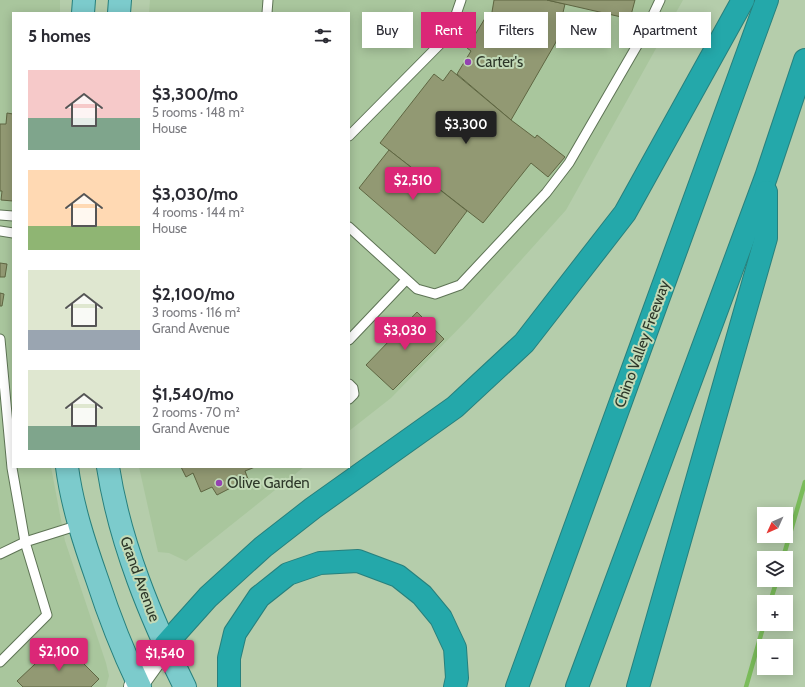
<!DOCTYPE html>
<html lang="en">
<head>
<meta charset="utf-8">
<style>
	:root { --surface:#fff; --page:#f2f2f3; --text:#2b2b33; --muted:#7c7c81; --accent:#db2777 }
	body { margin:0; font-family:Cabin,sans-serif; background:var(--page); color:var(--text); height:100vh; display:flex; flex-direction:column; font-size:15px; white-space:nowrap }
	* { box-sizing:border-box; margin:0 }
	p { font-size:13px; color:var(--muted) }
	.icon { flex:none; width:22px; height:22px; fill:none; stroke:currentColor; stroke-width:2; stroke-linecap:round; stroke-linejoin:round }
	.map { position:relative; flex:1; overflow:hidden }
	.side { position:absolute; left:12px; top:12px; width:338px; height:456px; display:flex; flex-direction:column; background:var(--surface); border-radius:0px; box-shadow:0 2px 10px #0003 }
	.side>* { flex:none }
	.top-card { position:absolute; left:362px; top:12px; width:380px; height:36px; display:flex; gap:8px }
	.needle { width:26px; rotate:225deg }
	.buttons { position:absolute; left:757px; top:507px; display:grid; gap:8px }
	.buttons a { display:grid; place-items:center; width:36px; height:36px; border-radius:0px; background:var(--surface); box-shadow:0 2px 10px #0003; font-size:20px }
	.price { position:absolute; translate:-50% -34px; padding:0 9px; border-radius:4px; background:var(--accent); color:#fff; font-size:13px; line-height:26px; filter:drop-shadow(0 1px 2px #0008) }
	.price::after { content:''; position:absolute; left:50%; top:24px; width:12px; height:9px; margin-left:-6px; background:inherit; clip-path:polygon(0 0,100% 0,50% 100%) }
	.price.active { background:#222; color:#fff }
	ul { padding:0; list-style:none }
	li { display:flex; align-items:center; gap:12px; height:100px; padding:0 16px }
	li span { display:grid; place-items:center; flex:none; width:112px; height:80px; border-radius:0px; color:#555 }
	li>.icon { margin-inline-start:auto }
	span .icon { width:48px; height:48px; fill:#fffc; stroke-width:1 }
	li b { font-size:17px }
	h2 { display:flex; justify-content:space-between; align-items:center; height:48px; padding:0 16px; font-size:17px }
	.chip { padding:0 14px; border-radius:0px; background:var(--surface); box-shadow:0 2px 10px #0003; font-size:14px; line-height:36px }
	.chip.active { background:var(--accent); color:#fff }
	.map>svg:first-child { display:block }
</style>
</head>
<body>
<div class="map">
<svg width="805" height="687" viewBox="0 0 805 687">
	<rect width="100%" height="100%" fill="#b5cdab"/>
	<g fill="#a9c69d">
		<polygon points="0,0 60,0 60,13 13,13 13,467 51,467 65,541 106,663 109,676 106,687 0,687"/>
		<polygon points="150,0 683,0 566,210 470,317 391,398 349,431 349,13 149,13"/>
		<polygon points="139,467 304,467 186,561 169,553 158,552"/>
	</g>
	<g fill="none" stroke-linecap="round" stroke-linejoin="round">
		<g stroke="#7abc5a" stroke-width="4.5">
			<polyline points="783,558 805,482"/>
			<polyline points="770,602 777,580"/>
			<polyline points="746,687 764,624"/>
		</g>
	</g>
	<g fill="#929973" stroke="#5f6642">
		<polygon points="494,0 547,0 565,4 556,42 511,120 457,74 471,51 467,48 487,15 491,18"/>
		<polygon points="547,0 635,0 630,19"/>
		<polygon points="451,70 511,120 535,138 537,135 565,157 548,177 531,163 483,223 380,143 434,74 443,81"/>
		<polygon points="7,113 13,114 13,201 1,200 2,191 0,191 0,124 6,124"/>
		<polygon points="389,150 467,211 435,254 359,188"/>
		<polygon points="0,263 7,264 5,277 0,277"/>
		<polygon points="0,293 4,294 2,306 0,306"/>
		<polygon points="417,312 444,339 393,390 366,365"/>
		<polygon points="181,467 255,467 245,471 248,479 217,495 212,487 201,492 193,473 186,477"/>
		<polygon points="66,646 99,679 91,687 23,687 17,681 51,649 57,654"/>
	</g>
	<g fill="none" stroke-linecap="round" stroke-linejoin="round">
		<g stroke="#5e7455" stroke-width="11">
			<g id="service">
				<polyline points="267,13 268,0"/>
				<polyline points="349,136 449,35 461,0"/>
				<polyline points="0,215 13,216"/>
				<polyline points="349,227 417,289 435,294 460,285 546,193 569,163 646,30 660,0"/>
				<polyline points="0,231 13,233"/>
				<polyline points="0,339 12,468 25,542 0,554"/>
				<polyline points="349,340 406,280"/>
				<polyline points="349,384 353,388 354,394 349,399"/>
				<polyline points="0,662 47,615 25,542 79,525"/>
			</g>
		</g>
		<g stroke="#5e7455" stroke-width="24">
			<polyline id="tertiary" points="135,687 165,645"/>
		</g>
		<g stroke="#27807d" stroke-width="24">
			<g id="primary">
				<polyline points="83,13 84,0"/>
				<polyline points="119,13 120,0"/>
				<path d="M67,467C72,505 84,542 97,579C109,616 123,652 140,687"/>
				<path d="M108,467C120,544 151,618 185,687"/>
			</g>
		</g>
		<g stroke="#27807d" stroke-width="24">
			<g id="motorway">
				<polyline points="165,645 208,597 263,547 313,508 455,407 524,343 625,213 743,0"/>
				<polyline points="229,687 229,658 235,633 259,597 288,574 320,563 358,561 398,576 422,595 441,618 455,648 457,678 455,687"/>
				<polyline points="517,687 767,0"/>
				<polyline points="577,687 766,177 805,60"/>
				<polyline points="638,687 766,238 766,192"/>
			</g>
		</g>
		<use href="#service" stroke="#fff" stroke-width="9"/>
		<use href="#tertiary" stroke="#fff" stroke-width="22"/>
		<use href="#primary" stroke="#7ccbcc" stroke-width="22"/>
		<use href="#motorway" stroke="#24a8aa" stroke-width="22"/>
	</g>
	<g fill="#9442b1" stroke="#c2dab7" stroke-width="1.5">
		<circle cx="468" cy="62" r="4"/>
		<circle cx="219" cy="483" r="4"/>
	</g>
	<g text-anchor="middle" stroke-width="4" stroke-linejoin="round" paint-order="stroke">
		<g font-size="15" fill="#2d3729" stroke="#c2dab7" text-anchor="start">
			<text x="476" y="67">Carter's</text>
			<text x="227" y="488">Olive Garden</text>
		</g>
		<g font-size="15" fill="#2d3729" stroke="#c2dab7">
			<text transform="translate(642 344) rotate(-70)" y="5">Chino Valley Freeway</text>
			<text transform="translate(140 579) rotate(70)" y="5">Grand Avenue</text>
		</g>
	</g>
</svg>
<div class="buttons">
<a><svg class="needle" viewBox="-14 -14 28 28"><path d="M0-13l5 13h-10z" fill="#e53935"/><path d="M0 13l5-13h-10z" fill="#7c7c81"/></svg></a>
<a><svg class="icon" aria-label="layers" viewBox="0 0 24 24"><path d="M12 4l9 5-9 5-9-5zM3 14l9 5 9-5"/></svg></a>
<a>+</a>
<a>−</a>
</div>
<b class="price active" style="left:466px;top:145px">$3,300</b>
<b class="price" style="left:413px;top:201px">$2,510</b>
<b class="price" style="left:405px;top:351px">$3,030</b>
<b class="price" style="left:59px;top:672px">$2,100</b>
<b class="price" style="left:165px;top:674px">$1,540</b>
<div class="top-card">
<a class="chip">Buy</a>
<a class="chip active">Rent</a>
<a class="chip">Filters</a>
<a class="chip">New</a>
<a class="chip">Apartment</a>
</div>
<section class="side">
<h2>5 homes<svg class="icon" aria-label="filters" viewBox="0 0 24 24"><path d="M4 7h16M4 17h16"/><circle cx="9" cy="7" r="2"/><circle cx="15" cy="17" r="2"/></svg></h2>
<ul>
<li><span style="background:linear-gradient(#f6c9c9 60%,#7fa58c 0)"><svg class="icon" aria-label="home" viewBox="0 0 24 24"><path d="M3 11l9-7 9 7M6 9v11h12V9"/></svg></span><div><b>$3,300/mo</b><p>5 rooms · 148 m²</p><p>House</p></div></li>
<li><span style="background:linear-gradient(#ffd9b3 70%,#8fb573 0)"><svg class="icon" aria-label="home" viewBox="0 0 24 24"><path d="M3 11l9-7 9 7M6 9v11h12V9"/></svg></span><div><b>$3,030/mo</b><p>4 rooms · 144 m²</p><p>House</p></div></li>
<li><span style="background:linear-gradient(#dfe7d0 75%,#9aa5b1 0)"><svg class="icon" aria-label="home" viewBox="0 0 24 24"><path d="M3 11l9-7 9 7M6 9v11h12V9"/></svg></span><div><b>$2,100/mo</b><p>3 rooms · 116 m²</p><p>Grand Avenue</p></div></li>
<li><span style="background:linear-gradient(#dfe7d0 70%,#7fa58c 0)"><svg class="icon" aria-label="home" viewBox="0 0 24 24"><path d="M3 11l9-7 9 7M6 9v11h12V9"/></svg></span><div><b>$1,540/mo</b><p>2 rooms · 70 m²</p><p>Grand Avenue</p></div></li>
</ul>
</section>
</div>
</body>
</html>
